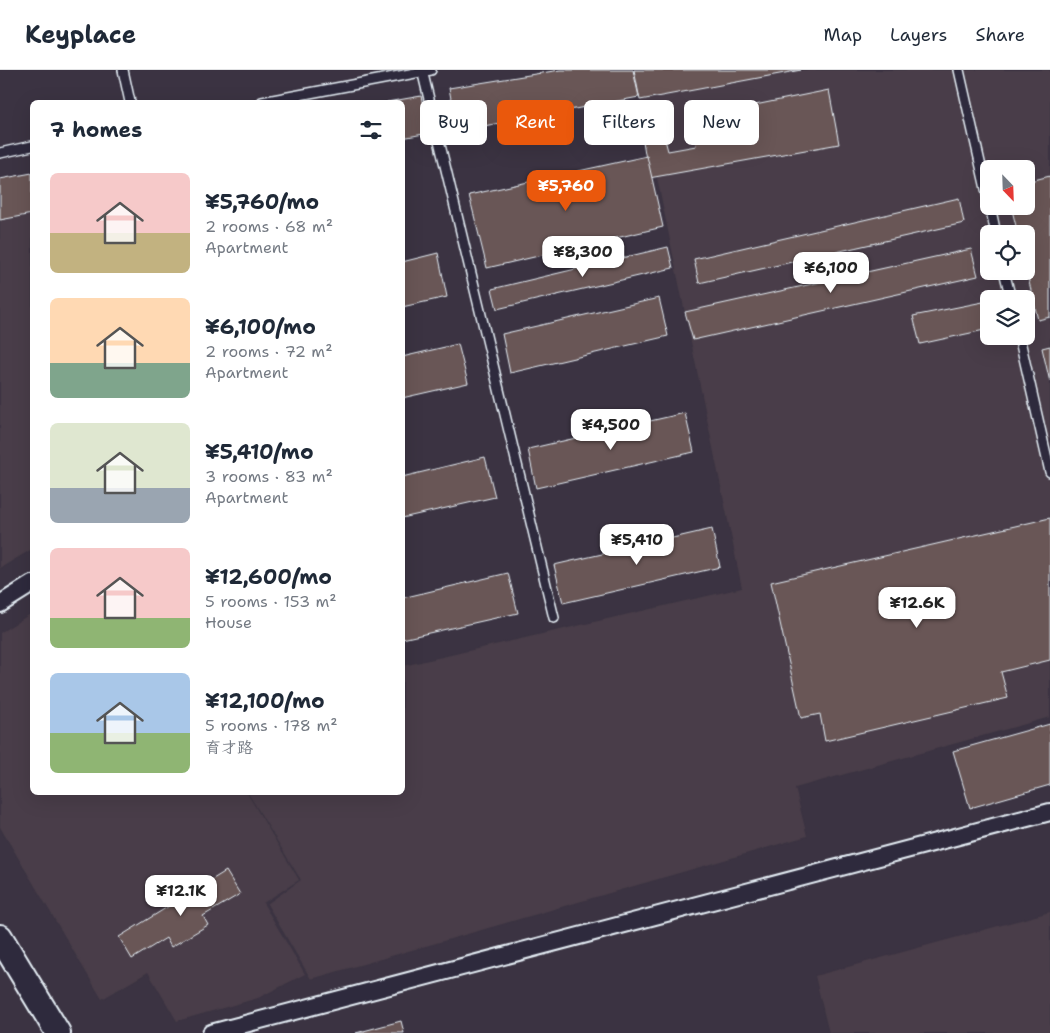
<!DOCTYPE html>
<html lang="en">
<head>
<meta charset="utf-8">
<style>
	:root { --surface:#fff; --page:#f6f6f7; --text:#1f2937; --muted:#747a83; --line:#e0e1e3; --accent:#ea580c }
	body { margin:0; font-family:"Shantell Sans","LXGW WenKai TC",sans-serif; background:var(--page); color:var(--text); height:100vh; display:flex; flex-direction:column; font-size:19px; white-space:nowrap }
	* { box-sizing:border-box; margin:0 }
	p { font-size:16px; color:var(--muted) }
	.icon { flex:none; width:28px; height:28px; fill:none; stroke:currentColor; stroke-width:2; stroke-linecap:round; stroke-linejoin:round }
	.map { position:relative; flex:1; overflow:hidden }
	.drawer { position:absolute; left:30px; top:30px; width:375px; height:695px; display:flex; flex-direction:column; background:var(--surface); border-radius:8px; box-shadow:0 5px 20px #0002 }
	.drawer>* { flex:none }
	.banner { position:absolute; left:420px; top:30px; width:475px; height:45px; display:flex; gap:10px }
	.needle { width:32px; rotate:157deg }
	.controls { position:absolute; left:980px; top:90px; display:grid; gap:10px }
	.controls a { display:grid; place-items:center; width:55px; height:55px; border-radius:8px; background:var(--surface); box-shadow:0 5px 20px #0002; font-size:25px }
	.price { position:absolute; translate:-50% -42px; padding:0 11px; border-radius:10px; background:#fff; color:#222; font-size:16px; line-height:32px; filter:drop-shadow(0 1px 2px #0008) }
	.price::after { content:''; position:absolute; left:50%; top:30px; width:15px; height:11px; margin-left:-8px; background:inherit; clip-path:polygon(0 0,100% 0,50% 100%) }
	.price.selected { background:var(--accent); color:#fff }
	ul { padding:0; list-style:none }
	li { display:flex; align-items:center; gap:15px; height:125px; padding:0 20px }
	li span { display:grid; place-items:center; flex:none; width:140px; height:100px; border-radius:8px; color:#555 }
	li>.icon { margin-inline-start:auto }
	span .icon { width:60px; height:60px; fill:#fffc; stroke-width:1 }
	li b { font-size:21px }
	h2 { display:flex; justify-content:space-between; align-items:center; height:60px; padding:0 20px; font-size:21px }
	.chip { padding:0 18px; border-radius:8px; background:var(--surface); box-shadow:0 5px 20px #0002; font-size:18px; line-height:45px }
	.chip.selected { background:var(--accent); color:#fff }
	header { display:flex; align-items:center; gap:30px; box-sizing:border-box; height:70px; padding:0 25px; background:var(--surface); border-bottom:1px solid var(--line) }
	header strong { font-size:24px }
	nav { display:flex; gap:28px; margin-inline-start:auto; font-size:18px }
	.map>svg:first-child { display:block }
</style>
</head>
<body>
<header>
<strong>Keyplace</strong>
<nav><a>Map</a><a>Layers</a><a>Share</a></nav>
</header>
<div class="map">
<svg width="1050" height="963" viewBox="0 0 1050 963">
	<rect width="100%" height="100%" fill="#3b3342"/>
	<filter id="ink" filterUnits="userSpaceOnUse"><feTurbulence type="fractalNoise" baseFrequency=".02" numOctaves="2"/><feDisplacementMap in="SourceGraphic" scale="10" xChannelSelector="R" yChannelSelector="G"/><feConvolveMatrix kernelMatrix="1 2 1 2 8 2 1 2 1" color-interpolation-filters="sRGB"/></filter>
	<g filter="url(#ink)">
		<g fill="#493e48" fill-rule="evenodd">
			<path d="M802,0H1050V647L795,718L807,766L311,909L267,834L301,810L248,723L402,722L403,596L742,518L641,30ZM989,99H1026V136H989ZM989,164H1026V201H989ZM989,229H1026V266H989Z"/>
			<polygon points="32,144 32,479 0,498 0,150"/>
			<polygon points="32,543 32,722 247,723 299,810 263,833 305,904 258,928 177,951 148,902 102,929 0,757 0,563"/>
			<polygon points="1050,842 1050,963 829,963 815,906"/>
		</g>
		<g fill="#695656" stroke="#e8f1f8">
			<polygon points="560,0 633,0 639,27 457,61 449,18"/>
			<polygon points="634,0 801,0 640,30"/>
			<polygon points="829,20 839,74 649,108 642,65 663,62 668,81 696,76 691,48"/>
			<polygon points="421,26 429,63 402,68 402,32 387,32"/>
			<polygon points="647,86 663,157 487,198 469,125"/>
			<polygon points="32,103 32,144 0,150 0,109"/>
			<polygon points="1050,106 1050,247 1038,250 1026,199 1026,164 1018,164 1011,136 1026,136 1026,112"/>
			<polygon points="959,128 964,153 699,213 694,189"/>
			<polygon points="668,177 673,198 497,239 492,219"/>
			<polygon points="971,179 978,206 693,270 685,242"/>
			<polygon points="438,183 447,227 402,237 402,192"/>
			<polygon points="659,228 668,266 510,303 502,264"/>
			<polygon points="983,232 989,259 920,274 913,246"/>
			<polygon points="458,274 468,313 402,328 402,287"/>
			<polygon points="1050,276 1050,312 1042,278"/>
			<polygon points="685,343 694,382 536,418 528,379"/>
			<polygon points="485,387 495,427 402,448 402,407"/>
			<polygon points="1050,448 1050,590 1001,602 1008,628 825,671 820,644 801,648 771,512"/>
			<polygon points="712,459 720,497 563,533 554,495"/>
			<polygon points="508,503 518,543 402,569 402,528"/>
			<polygon points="1050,654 1050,715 970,738 953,681"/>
			<polygon points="226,801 240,824 203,846 208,855 171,877 166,868 132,889 119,867"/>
			<polygon points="401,951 404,963 356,963"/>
		</g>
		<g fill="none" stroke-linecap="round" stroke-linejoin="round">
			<g stroke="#e8f1f8" stroke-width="12">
				<g id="lane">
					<polyline points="123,0 130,32"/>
					<polyline points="422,0 554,548"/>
					<polyline points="959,0 989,132"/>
					<polyline points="262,32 431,0"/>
					<polyline points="0,83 32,76"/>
					<polyline points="990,136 996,164"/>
					<polyline points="1004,201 1011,229"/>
					<polyline points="1019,266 1050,402"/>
				</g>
			</g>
			<g stroke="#e8f1f8" stroke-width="20">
				<g id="street">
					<polyline points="0,534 32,514"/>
					<polyline points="211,963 1050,742"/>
				</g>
			</g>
			<g stroke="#e8f1f8" stroke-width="28">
				<polyline id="secondary" points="0,867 58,963"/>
			</g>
			<use href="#lane" stroke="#2f2a3d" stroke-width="9"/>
			<use href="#street" stroke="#2f2a3d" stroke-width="16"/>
			<use href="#secondary" stroke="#2f2a3d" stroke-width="24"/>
		</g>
	</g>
</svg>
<div class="controls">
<a><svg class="needle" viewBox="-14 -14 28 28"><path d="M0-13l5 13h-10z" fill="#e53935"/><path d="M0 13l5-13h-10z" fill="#747a83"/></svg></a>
<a><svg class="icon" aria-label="locate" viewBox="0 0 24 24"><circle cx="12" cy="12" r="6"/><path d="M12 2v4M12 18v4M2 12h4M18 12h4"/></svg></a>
<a><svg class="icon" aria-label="layers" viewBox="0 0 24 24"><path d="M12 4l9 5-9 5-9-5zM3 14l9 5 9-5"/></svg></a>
</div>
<b class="price selected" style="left:566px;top:142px">¥5,760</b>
<b class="price" style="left:583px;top:208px">¥8,300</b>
<b class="price" style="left:831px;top:224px">¥6,100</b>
<b class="price" style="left:611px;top:381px">¥4,500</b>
<b class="price" style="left:637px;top:496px">¥5,410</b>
<b class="price" style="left:917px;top:559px">¥12.6K</b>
<b class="price" style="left:181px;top:847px">¥12.1K</b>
<div class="banner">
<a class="chip">Buy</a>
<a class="chip selected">Rent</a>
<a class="chip">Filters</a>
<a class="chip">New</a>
</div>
<section class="drawer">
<h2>7 homes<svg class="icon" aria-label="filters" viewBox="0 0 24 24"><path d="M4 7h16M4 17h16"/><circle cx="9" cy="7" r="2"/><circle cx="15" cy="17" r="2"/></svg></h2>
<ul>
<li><span style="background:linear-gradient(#f6c9c9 60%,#c2b280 0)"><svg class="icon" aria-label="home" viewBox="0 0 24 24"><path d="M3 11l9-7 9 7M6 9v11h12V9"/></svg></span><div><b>¥5,760/mo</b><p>2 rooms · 68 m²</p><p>Apartment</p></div></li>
<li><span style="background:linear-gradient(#ffd9b3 65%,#7fa58c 0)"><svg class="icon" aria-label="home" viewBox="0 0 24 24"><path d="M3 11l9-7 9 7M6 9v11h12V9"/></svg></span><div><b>¥6,100/mo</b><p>2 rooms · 72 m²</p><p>Apartment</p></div></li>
<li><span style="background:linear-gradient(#dfe7d0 65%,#9aa5b1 0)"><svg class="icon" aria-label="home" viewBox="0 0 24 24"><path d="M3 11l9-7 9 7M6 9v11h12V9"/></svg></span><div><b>¥5,410/mo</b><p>3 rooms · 83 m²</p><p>Apartment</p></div></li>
<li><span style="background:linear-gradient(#f6c9c9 70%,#8fb573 0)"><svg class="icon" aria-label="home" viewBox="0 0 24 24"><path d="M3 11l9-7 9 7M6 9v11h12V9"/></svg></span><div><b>¥12,600/mo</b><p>5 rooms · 153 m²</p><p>House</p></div></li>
<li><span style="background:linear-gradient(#a9c7e8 60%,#8fb573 0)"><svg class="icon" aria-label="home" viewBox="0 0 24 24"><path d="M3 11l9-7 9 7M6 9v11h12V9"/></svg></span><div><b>¥12,100/mo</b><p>5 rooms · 178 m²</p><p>育才路</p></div></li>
</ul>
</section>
</div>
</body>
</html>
